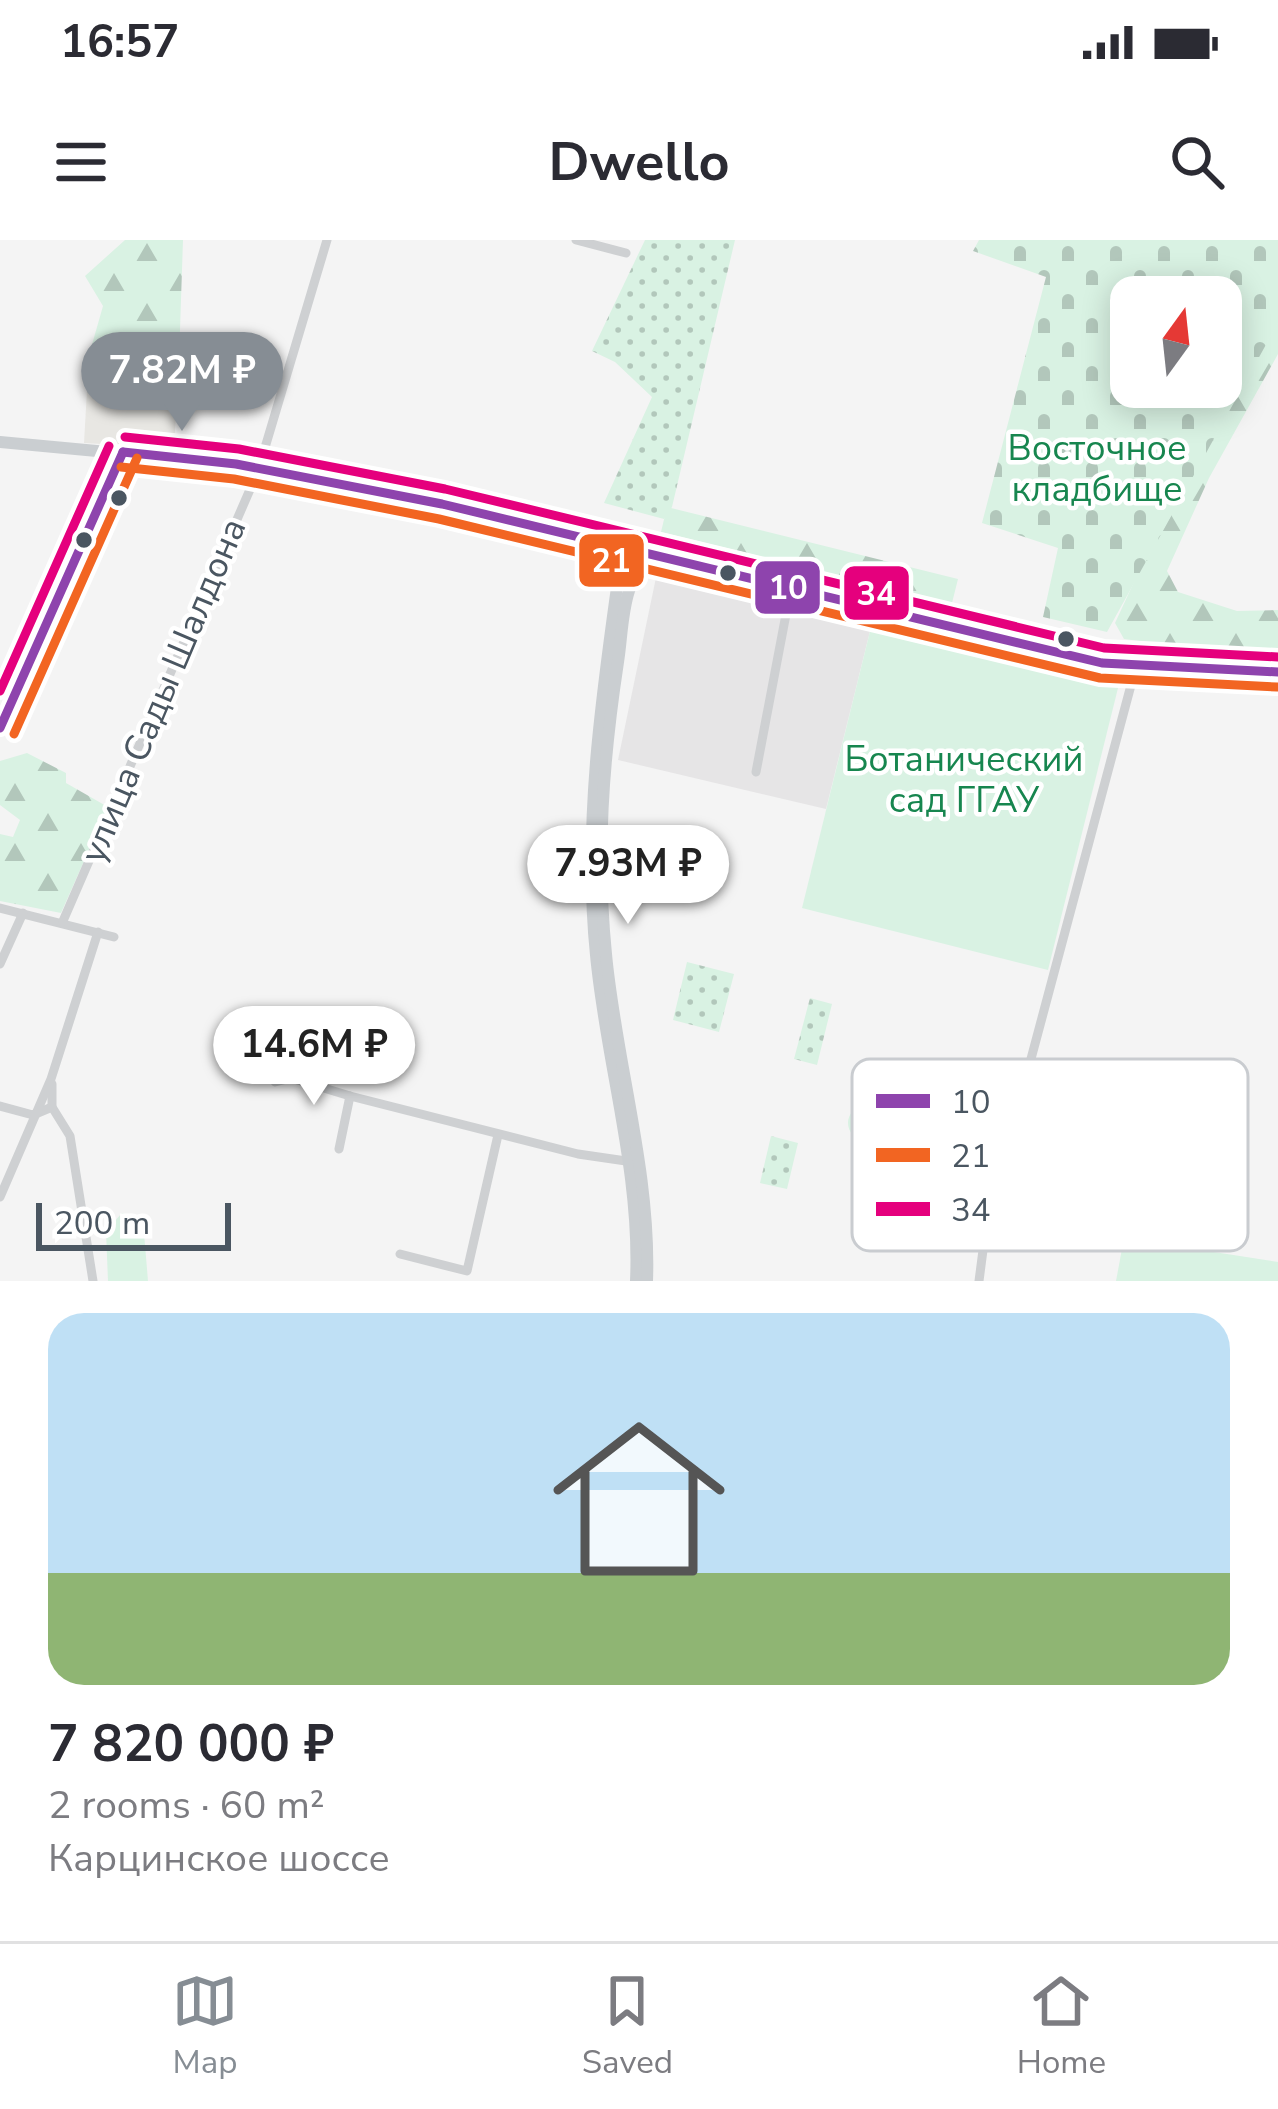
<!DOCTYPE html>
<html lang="en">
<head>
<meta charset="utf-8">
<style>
	:root { --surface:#fff; --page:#f2f2f3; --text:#2b2b33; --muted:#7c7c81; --line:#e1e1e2; --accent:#868d94 }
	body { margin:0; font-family:"Nunito Sans",sans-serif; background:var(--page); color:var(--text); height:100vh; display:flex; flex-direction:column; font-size:45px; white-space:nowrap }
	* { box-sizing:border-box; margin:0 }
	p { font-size:39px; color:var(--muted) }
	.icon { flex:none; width:66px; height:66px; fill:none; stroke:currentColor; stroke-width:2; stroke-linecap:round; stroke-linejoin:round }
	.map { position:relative; height:1041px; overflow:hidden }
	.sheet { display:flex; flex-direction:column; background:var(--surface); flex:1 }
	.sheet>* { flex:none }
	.needle { width:78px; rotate:15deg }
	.tools { position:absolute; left:1110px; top:36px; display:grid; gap:24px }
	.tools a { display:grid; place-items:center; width:132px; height:132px; border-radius:24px; background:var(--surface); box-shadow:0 6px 30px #0003; font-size:60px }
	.scale { position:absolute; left:36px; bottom:30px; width:195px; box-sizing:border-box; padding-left:12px; border:6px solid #4a5661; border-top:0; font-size:33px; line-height:42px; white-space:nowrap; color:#4a5661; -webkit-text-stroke:9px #fff; paint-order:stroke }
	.price { position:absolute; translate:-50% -102px; padding:0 27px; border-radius:42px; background:#fff; color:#222; font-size:39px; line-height:78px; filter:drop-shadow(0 3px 6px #0008) }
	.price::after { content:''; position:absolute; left:50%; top:72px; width:36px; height:27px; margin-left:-18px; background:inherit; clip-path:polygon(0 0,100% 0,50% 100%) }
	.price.on { background:var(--accent); color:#fff }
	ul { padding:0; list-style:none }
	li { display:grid; align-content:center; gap:24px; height:636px; padding:0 48px }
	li+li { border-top:3px solid var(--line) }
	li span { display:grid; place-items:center; height:372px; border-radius:36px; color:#555 }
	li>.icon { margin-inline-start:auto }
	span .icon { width:216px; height:216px; fill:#fffc; stroke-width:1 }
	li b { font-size:51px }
	.status { display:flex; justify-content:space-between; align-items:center; height:84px; padding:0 60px; background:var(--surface); direction:ltr }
	.status svg { height:33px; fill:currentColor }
	header { display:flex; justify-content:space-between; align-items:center; height:156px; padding:0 48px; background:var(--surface); font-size:54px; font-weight:700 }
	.menu { display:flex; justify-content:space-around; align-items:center; height:168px; border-top:3px solid var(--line); background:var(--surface); font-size:33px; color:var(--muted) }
	.menu a { display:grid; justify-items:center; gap:6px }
	.menu .on { color:var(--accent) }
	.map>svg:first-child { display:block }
</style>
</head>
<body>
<div class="status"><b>16:57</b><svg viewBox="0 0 49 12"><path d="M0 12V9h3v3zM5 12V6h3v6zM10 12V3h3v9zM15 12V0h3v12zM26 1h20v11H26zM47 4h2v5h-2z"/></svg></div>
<header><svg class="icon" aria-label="menu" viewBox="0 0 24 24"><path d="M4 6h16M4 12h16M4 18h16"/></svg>Dwello<svg class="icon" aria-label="search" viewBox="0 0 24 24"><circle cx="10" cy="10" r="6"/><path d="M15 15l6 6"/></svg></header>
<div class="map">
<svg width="1278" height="1041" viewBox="0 0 1278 1041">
	<defs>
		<pattern id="grass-dots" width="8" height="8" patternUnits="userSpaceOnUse" patternTransform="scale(3)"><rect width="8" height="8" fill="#d9f2e3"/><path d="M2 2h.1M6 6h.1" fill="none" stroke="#b2c7bb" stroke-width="1.8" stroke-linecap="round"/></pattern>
		<pattern id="forest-firs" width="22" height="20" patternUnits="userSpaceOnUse" patternTransform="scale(3)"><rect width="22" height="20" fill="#d9f2e3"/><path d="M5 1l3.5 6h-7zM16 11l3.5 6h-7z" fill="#b2c7bb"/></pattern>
		<pattern id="cemetery-stones" width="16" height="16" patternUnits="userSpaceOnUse" patternTransform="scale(3)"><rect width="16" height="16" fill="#d9f2e3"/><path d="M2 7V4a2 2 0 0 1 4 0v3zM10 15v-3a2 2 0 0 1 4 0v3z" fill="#b2c7bb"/></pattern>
	</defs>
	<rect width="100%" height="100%" fill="#f4f4f4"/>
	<polygon fill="#e8e7e3" points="89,115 179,120 174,208 84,203"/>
	<polygon fill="#e6e5e6" points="658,328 874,375 826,569 618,520"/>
	<g fill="url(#grass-dots)">
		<polygon points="645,0 735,0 672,267 664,279 604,263 652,157 615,122 592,111"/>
		<polygon points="687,722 734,734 719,792 673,780"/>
		<polygon points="810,758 832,764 817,825 794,819"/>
		<circle cx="865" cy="883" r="17"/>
		<polygon points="771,896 798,903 787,949 760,943"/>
	</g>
	<g fill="url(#forest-firs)">
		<polygon points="125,0 183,0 179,120 89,115 103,66 85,36"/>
		<polygon points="1278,82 1278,114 1209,238 1167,331 1178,352 1237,371 1278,370 1278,408 1192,408 1124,399 1115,383 1134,342"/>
		<polygon points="667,267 958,339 952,363 661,292"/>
		<polygon points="27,513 66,533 66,543 108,567 61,673 0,661 0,594 13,597 20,580 0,565 0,521"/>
	</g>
	<path fill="url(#cemetery-stones)" fill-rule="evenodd" d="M979,0H1278V83L1107,392L1043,377L1058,308L982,283L1046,37L973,11ZM1131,57H1221V147H1131Z"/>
	<g fill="#d9f2e3">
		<polygon points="874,375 1121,436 1048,730 802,668"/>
		<polygon points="122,973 143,981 148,1041 108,1041 106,991"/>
		<polygon points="1124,998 1278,1022 1278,1041 1116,1041"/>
	</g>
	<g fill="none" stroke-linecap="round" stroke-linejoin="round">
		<g stroke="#ced0d2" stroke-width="9">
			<polyline points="576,0 626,13"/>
			<polyline points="0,488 123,212"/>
			<polyline points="756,532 791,348"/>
			<polyline points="0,668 114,697"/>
			<polyline points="63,681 258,231 327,0"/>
			<polyline points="0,724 23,673"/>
			<polyline points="275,842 291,838 350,856"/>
			<polyline points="52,844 52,867 70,896 93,1041"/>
			<polyline points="0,866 33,875 52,867"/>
			<polyline points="339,909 350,856 578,914 626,921"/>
			<polyline points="0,957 51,839 98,692"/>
			<polyline points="400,1014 467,1031 498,895"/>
			<polyline points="979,1041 986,987 1138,419"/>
		</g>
		<g stroke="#caced1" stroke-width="12">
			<polyline points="0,202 236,224 363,247 1102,423 1278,432"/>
			<polyline points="243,223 273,220 383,241 1091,409 1278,419"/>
			<path d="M610,305L619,333C601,460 583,587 596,715C606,823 641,931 636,1041"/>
			<path d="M647,1041C651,932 616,822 606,714C596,614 603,521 618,422C624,386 620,334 657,316"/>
		</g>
		<g stroke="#fff" stroke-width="18">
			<g id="bus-1">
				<polyline points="123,212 236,224 442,264 1102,423 1278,432"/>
				<polyline points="0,488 123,212"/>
			</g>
		</g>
		<g stroke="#fff" stroke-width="18">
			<g id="bus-2">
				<polyline points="121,227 234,239 439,279 1100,438 1277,447"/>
				<polyline points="14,494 137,218"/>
			</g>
		</g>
		<g stroke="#fff" stroke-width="18">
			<g id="bus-3">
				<polyline points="125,197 239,209 445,249 1104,408 1278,417"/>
				<polyline points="0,451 109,206"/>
			</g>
		</g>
		<use href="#bus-1" stroke="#8e44ad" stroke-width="9"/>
		<use href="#bus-2" stroke="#f26522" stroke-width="9"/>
		<use href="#bus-3" stroke="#e5007d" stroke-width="9"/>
	</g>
	<g fill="#4a5661" stroke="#fff" stroke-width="4.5">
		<circle cx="119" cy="258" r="10"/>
		<circle cx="84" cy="300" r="10"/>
		<circle cx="728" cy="333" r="10"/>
		<circle cx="1066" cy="399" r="10"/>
	</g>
	<g text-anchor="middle" stroke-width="9" stroke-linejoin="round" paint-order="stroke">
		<g font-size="36" fill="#17864f" stroke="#fff">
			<text x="1097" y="220">Восточное<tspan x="1097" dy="41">кладбище</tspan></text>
			<text x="964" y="531">Ботанический<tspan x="964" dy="41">сад ГГАУ</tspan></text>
		</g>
		<g font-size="36" fill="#4a5661" stroke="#fff">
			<text transform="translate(162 450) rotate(-67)" y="13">улица Сады Шалдона</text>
		</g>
	</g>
	<rect x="852" y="819" width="396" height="192" rx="18" fill="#fff" stroke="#c9ccd0" stroke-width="3"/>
	<rect x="876" y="854" width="54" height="14" fill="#8e44ad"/>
	<rect x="876" y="908" width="54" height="14" fill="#f26522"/>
	<rect x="876" y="962" width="54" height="14" fill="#e5007d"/>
	<g font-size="33" fill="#4a5661">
		<text x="951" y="873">10</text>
		<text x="951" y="927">21</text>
		<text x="951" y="981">34</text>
	</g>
	<g stroke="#fff" stroke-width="4.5">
		<rect x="577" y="292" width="69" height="57" rx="12" fill="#f26522"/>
		<rect x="753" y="319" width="69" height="57" rx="12" fill="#8e44ad"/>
		<rect x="842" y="324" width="69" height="58" rx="12" fill="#e5007d"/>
	</g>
	<g font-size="33" text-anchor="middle" font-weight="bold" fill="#fff">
		<text x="611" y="332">21</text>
		<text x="788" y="359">10</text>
		<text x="876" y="365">34</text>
	</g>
</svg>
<div class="tools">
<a><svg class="needle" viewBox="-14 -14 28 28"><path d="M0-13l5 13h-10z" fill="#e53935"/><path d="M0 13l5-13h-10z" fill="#7c7c81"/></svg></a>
</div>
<div class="scale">200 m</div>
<b class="price on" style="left:182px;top:194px">7.82M ₽</b>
<b class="price" style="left:628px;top:687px">7.93M ₽</b>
<b class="price" style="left:314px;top:868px">14.6M ₽</b>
</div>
<section class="sheet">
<ul>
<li><span style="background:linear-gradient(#bfe0f5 70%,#8fb573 0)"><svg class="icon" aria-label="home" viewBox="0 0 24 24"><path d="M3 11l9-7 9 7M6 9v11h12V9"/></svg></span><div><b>7 820 000 ₽</b><p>2 rooms · 60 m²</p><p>Карцинское шоссе</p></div></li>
</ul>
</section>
<nav class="menu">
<a class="on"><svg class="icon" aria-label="map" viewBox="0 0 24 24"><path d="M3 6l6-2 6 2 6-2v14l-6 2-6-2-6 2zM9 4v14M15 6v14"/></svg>Map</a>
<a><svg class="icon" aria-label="saved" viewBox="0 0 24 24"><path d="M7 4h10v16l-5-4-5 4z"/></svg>Saved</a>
<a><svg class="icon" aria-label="home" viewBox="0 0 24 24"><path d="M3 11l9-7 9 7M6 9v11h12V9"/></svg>Home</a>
</nav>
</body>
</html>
